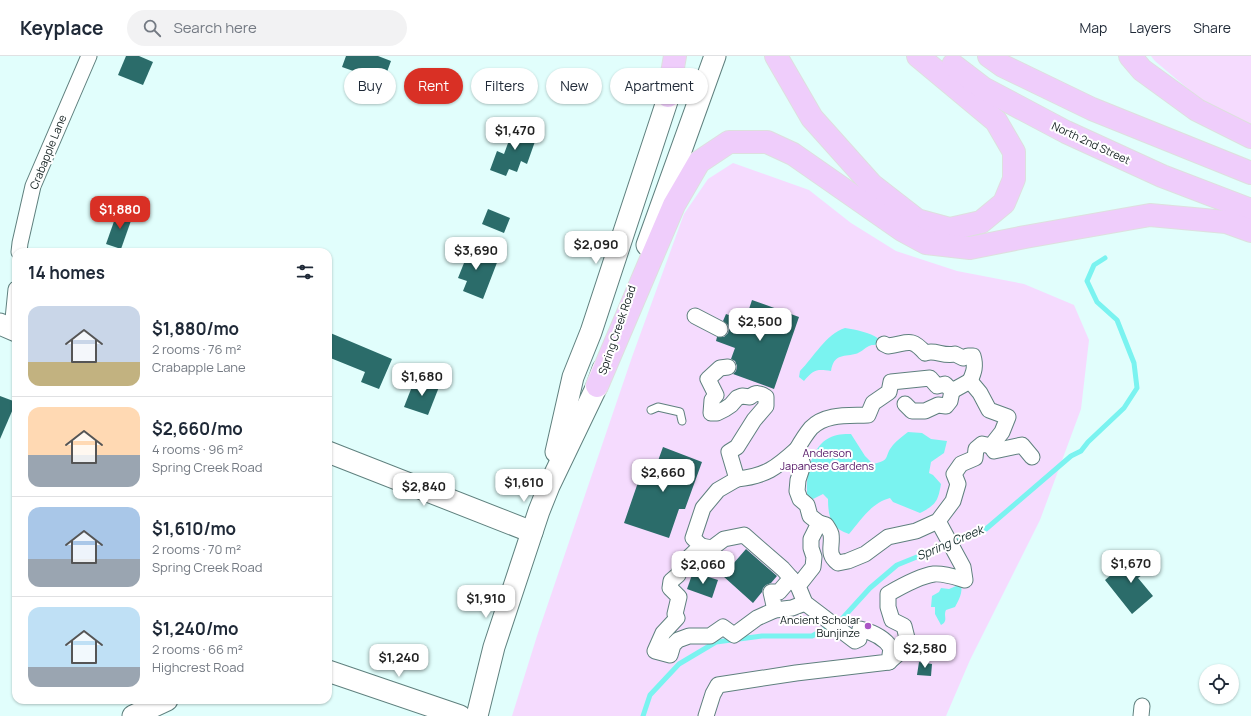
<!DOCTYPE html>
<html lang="en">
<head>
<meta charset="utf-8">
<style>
	:root { --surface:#fff; --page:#f2f2f3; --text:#1f2937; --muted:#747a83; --line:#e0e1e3; --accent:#d93025 }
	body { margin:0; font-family:Manrope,sans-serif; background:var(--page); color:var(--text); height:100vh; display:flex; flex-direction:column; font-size:15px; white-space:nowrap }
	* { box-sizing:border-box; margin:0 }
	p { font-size:13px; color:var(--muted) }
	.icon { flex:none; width:22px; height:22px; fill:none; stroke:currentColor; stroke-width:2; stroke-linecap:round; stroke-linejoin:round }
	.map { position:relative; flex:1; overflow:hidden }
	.side { position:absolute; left:12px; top:192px; width:320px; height:456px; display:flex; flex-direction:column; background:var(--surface); border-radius:12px; box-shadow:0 1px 3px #0004 }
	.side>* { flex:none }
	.hud { position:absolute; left:344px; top:12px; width:380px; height:36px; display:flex; gap:8px }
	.controls { position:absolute; left:1199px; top:608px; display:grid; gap:8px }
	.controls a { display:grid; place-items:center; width:40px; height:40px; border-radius:50%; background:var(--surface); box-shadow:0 1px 3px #0004; font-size:20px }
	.price { position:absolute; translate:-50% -34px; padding:0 9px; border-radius:8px; background:#fff; color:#222; font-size:13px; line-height:26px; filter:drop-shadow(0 1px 2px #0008) }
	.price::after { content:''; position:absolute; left:50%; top:24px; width:12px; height:9px; margin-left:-6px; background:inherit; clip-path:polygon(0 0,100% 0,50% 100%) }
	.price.selected { background:var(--accent); color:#fff }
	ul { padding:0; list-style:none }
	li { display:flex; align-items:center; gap:12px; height:100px; padding:0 16px }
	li+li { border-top:1px solid var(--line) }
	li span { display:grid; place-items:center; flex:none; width:112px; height:80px; border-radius:12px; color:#555 }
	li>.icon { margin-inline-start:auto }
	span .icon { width:48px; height:48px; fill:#fffc; stroke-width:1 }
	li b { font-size:17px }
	h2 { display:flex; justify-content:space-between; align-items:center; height:48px; padding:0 16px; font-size:17px }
	.tag { padding:0 14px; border-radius:18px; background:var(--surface); box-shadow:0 1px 3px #0004; font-size:14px; line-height:36px }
	.tag.selected { background:var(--accent); color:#fff }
	header { display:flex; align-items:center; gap:24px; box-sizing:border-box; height:56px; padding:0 20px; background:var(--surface); border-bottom:1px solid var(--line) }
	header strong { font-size:19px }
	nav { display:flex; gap:22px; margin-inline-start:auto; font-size:14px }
	.search { width:280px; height:36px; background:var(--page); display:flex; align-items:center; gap:10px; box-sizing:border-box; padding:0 14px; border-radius:22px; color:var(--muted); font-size:15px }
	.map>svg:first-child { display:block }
</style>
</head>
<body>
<header>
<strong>Keyplace</strong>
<div class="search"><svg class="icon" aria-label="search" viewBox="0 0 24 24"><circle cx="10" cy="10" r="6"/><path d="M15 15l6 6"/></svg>Search here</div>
<nav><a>Map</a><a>Layers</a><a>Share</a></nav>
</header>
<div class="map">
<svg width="1251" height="660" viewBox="0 0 1251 660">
	<rect width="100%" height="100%" fill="#e1fefc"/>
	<g fill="#f5dbfe">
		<polygon points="1151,0 1251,0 1251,69 1199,42 1155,5"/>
		<polygon points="733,107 809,134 851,167 896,195 957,215 1024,228 1074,249 1089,284 1081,353 1040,464 970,604 946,660 512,660 537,580 632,301 684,158 708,123"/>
	</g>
	<g fill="#7af3f0">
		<path d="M845,272C857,274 869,276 879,283V287C875,290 873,288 869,290C864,292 861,297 855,298C842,301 834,298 831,315C817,313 814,313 804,325L799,321L800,315C814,301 826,278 845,272Z"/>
		<path d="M908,376L922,377L931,383L947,385L944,397L931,406L929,417L933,419L941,428C938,445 936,449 920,457L893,446L890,442C871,447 861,464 849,478C831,472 828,461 828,443L823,438L813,443L807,438C806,419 811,391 829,382C836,378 844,378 851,378L865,400L873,408C892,404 883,401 893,389C897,384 903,380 908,376Z"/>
		<path d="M961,528C963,536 959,544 955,551L946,554C943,560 949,565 941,569L935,558V551H931L932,540L939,536L941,532L949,533Z"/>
	</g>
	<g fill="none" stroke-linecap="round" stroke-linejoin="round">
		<polyline stroke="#7af3f0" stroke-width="5" points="643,660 650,639 679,608 716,586 762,580 812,580 840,565 870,532 897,509 986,473 1071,400 1081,395 1088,386 1124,352 1137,332 1134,307 1117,264 1097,246 1087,225 1094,209 1105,202"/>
	</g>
	<g fill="#2b6c6a">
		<polygon points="126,0 139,0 153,6 143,29 118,19"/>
		<polygon points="346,0 378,0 391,5 380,35 356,25 359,17 342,11"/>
		<polygon points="515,68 538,77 527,108 521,105 517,116 509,113 506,120 490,114 497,95 504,98"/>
		<polygon points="488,153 510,162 504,177 482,168"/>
		<polygon points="118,154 133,159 121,193 106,188"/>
		<polygon points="462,190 498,204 483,243 463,235 467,225 458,222 464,207 457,204"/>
		<polygon points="752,244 799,261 774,333 733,318 736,315 737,310 735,305 731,303 735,292 716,285 717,281 724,281 728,277 729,273 728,269 723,265 726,258 745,265"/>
		<polygon points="328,276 392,303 379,333 361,326 365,316 328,301"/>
		<polygon points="415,323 439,331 428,359 404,351"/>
		<polygon points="0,340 16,346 0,383"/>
		<polygon points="663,391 702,406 685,453 679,453 669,482 624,467 644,409 655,413"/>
		<polygon points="746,493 777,520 771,527 766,529 763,532 762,536 753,547 723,520 730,519 733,515 733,508"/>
		<polygon points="1137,497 1150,513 1138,522 1153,540 1132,558 1105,524"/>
		<polygon points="693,516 718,524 712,542 687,533"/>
		<polygon points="919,606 932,608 931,620 917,619"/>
	</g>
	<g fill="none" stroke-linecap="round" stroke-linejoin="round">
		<g stroke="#5f807e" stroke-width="9">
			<polyline id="lane" points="651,354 658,351 680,356 682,365"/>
		</g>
		<g stroke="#5f807e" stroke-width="17">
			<g id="street">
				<polyline points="19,196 20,187 33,130 89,0"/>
				<polyline points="695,260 720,273"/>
				<polyline points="12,273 16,233"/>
				<path d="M884,288L888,290C907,288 910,280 925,297C935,293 943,301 955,298L963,302L968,300H973C976,310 974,316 970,325"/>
				<path d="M728,311L720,312L708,323L716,339L712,344L711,357H717L725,353L731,349L737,342L742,340L750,341C756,336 760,337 766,341V350L754,364L737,391L729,396L737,423L718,434L703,452L693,482L701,490L683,507L678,519L671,525L670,532L679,541L675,558L677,562L663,577L655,595L670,599L673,589L678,584L689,580H710L723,571L734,579L757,562L775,554L792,552L805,547"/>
				<polyline points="905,348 912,355 925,355 938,349 946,350 950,345 952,335"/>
				<polyline points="991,390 994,395 1022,389 1032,401"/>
				<path d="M797,393C801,386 806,378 811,372C826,357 849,360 868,359L873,347L889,336L891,326L930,322L937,330L945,328L952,335L970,325L980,337L989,354L1008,361L1002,376L991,390L982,388L976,393L975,402L961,408L954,418L958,428L953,445L938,465L916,475L888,481L865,498L848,505L838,507C826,498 833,490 831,478C830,475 828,472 826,469L819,467"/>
				<polyline points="701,490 712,492 724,483 744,479 783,513 798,530"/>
				<polyline points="712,492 715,506 725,511"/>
				<polyline points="775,554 771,536 779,536 791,522"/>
				<path d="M889,606L898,598L907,582L904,570L892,564L888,551V538C900,531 920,520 934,518C944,517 955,521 965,524L963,511L938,465"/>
				<path d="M706,660L713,638L718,629L796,617L889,606L891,592C884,581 872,576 860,573L859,583L855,585L805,547L798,530L813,511L814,501L811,492V483L819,467L810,460L807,449L800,443L797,435L798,424L803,409L797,393C776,412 766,420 737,423"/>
				<polyline points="1141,660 1142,650"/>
			</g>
		</g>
		<g stroke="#5f807e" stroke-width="23">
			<g id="secondary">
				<polyline points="647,189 715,0"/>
				<polyline points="0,268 16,275"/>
				<polyline points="328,396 532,476"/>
				<polyline points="556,396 573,321 591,276 674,24"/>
				<polyline points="328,615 460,660"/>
				<polyline points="133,660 167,644"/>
				<polyline points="477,660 494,591 539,455 549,430 597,330 603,313"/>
			</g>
		</g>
		<g stroke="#dedfdf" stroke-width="24">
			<g id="primary">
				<polyline points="776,0 812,62 872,129 917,164 950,173 981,166 1004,147 1014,123 1014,96 996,65 918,0"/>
				<polyline points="989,0 1003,10 1092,53 1251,117"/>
				<polyline points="1130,0 1142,14 1197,54 1251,81"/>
				<polyline points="953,9 983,32 1066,76 1162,120 1251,154"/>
				<polyline points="668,40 675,0"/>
				<polyline points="597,330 674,149 699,106 729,86 767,86 793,98 902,174 926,187 970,192 1025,181 1150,159 1226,166 1251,175"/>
			</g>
		</g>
		<use href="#lane" stroke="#fff" stroke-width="7"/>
		<use href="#street" stroke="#fff" stroke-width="15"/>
		<use href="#secondary" stroke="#fff" stroke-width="21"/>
		<use href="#primary" stroke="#efcdfb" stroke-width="22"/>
	</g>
	<circle fill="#aa56c5" stroke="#fff" stroke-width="1.5" cx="868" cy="570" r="4"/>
	<g text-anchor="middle" stroke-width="4" stroke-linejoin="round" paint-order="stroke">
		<g font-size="11" fill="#101d1d" stroke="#fff">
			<text transform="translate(1091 87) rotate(25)" y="4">North 2nd Street</text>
			<text transform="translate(48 96) rotate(-68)" y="4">Crabapple Lane</text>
			<text transform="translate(617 274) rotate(-71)" y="4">Spring Creek Road</text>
		</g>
		<g font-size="11" fill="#521364" stroke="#fff">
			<text x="827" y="401">Anderson<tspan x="827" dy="13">Japanese Gardens</tspan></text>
		</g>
		<g font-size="11" fill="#101d1d" stroke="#fff" text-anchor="end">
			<text x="860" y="568">Ancient Scholar<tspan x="860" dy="13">Bunjinze</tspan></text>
		</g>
		<g font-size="12" font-style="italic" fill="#182e2d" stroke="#fff">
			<text transform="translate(950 487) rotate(-23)" y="4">Spring Creek</text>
		</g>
	</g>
</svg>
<div class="controls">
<a><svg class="icon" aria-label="locate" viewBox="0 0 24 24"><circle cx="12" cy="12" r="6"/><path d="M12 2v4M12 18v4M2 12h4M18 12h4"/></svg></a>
</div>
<b class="price" style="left:515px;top:95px">$1,470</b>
<b class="price selected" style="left:120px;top:174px">$1,880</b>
<b class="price" style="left:596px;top:209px">$2,090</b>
<b class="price" style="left:476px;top:215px">$3,690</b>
<b class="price" style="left:760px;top:286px">$2,500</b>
<b class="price" style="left:422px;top:341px">$1,680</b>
<b class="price" style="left:663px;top:437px">$2,660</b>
<b class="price" style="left:524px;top:447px">$1,610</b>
<b class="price" style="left:424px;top:451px">$2,840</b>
<b class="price" style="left:1131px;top:528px">$1,670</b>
<b class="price" style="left:703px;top:529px">$2,060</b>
<b class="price" style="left:486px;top:563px">$1,910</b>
<b class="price" style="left:925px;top:613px">$2,580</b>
<b class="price" style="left:399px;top:622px">$1,240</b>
<div class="hud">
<a class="tag">Buy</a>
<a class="tag selected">Rent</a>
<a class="tag">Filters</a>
<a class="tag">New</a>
<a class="tag">Apartment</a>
</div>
<section class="side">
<h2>14 homes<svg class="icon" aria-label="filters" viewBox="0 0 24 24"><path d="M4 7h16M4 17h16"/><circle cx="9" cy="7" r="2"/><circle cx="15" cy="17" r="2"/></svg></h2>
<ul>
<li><span style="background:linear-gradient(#c9d6e8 70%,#c2b280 0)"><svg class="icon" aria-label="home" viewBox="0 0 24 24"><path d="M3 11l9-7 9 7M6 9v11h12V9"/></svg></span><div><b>$1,880/mo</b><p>2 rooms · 76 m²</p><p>Crabapple Lane</p></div></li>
<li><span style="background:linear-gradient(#ffd9b3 60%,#9aa5b1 0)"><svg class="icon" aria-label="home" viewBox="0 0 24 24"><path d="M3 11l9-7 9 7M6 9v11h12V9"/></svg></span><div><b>$2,660/mo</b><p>4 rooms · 96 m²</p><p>Spring Creek Road</p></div></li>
<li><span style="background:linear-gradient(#a9c7e8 65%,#9aa5b1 0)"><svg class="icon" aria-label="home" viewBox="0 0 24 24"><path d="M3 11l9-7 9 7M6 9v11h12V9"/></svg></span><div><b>$1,610/mo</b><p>2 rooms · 70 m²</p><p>Spring Creek Road</p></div></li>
<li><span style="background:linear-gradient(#bfe0f5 75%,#9aa5b1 0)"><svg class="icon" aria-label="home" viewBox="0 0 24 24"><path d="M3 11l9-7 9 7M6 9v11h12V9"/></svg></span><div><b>$1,240/mo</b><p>2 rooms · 66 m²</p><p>Highcrest Road</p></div></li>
</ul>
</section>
</div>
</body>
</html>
